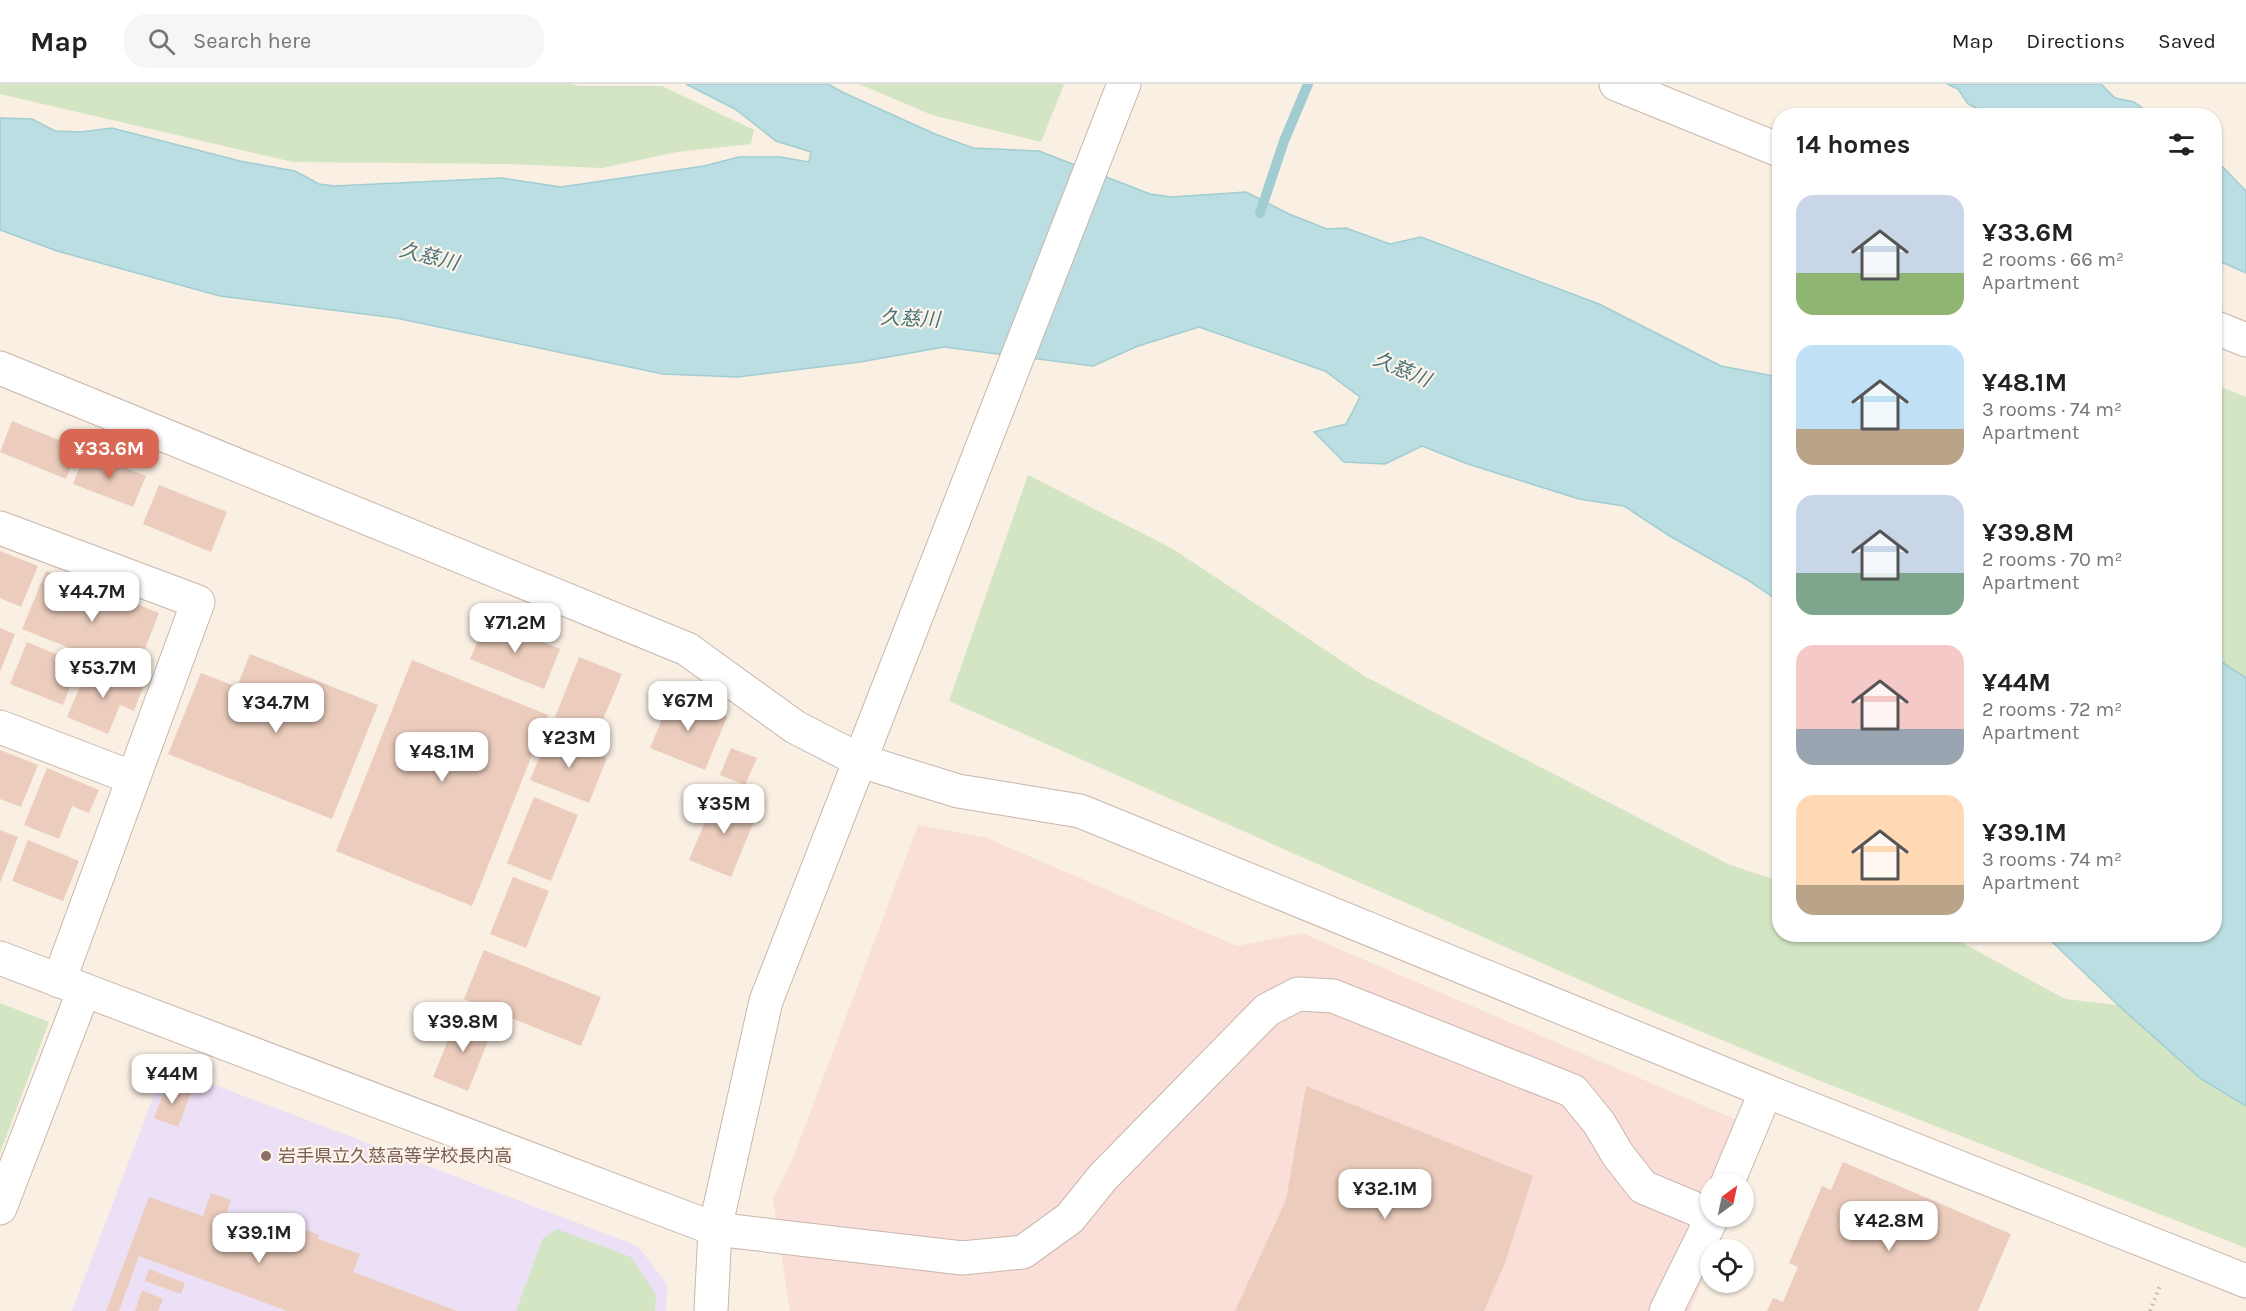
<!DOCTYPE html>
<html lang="en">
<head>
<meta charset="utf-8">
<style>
	:root { --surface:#fff; --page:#f6f6f6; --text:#222; --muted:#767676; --line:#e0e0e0; --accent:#d86753 }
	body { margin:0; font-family:Karla,"Noto Sans JP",sans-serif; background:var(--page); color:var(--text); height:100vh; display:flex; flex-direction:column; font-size:22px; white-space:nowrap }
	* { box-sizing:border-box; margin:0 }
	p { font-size:20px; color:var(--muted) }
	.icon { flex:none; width:33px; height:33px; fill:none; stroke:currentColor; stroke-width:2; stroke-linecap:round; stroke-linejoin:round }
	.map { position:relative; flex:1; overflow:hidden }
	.sheet { position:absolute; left:1772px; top:24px; width:450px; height:834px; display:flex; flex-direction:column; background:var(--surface); border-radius:24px; box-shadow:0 2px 4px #0004 }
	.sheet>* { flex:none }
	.needle { width:39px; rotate:33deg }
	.tools { position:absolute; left:1700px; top:1089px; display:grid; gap:12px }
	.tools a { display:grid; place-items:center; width:54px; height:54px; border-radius:50%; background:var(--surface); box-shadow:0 2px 4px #0004; font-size:30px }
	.price { position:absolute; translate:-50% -51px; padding:0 14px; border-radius:12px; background:#fff; color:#222; font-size:20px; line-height:39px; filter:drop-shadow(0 2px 3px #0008) }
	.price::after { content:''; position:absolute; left:50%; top:36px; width:18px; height:14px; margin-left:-9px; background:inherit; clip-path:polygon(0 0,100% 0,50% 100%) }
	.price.on { background:var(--accent); color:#fff }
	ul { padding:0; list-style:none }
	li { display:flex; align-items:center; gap:18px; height:150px; padding:0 24px }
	li span { display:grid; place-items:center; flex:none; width:168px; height:120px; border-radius:18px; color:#555 }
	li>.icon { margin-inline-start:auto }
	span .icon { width:72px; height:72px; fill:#fffc; stroke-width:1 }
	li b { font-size:26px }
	h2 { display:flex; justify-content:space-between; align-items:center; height:72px; padding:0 24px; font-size:26px }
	header { display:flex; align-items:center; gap:36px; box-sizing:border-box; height:84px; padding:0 30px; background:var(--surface); border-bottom:2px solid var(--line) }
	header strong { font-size:28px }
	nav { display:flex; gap:33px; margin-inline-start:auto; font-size:21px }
	.search { width:420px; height:54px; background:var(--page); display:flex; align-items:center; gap:15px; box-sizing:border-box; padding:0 21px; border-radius:24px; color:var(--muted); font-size:22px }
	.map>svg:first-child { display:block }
</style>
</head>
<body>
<header>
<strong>Map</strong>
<div class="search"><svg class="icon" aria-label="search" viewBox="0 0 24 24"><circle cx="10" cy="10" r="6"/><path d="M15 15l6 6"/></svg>Search here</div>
<nav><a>Map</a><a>Directions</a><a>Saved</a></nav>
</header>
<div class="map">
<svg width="2246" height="1227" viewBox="0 0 2246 1227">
	<rect width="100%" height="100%" fill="#faefe3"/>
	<polygon fill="#f9dfd8" points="918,741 987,754 1237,862 1302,849 1765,1048 1743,1100 1710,1100 1710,1132 1729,1133 1716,1165 1710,1166 1710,1179 1690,1227 790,1227 773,1115 792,1077"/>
	<polygon fill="#ece0f6" points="165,982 638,1162 667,1200 666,1227 72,1227"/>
	<g fill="#d3e5c3">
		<polygon points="0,0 571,0 578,2 662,2 754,46 751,60 677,68 602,84 507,80 293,78 0,10"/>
		<polygon points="859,0 1064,0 1041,58 932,31"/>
		<polygon points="2214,300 2246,313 2246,594 2214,573"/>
		<polygon points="1028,391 1173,465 1366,593 1730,781 1779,797 1779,850 1941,851 1957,856 2065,915 2118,921 2201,995 2246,1022 2246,1164 1813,994 1630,918 949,617"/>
		<polygon points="0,919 49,938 0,1069"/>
		<polygon points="557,1145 631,1173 656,1211 655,1227 516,1227 543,1154"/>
	</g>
	<g fill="#badee1" stroke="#a1cdd2" stroke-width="1.5">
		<polygon points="686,0 828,0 842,8 935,50 973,64 1039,67 1150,110 1172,113 1246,108 1289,130 1327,145 1346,144 1390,160 1421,153 1599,220 1721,282 1779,293 1779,517 1746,495 1668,451 1624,422 1579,415 1468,380 1422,362 1385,380 1344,378 1314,348 1346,340 1360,313 1325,287 1199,243 1138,262 1093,282 944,263 860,278 737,293 663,290 396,234 220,212 57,167 0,146 0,34 32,35 55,47 81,48 112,44 240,77 295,87 319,100 334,102 502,94 561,103 704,82 739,73 780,73 809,78 811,68 776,57 735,25"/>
		<polygon points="1947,0 2101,0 2115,14 2134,18 2152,31 1990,31 1968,20 1958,5"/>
		<polygon points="2214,74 2246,107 2246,189 2226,180 2214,178"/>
		<polygon points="2214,573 2246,594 2246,1022 2201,995 2118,921 2045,851 2214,850"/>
	</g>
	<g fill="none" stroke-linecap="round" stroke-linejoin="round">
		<polyline stroke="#a1cdd2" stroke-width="10" points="1260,129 1284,57 1308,0"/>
	</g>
	<g fill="#eccdbd">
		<polygon points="12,337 78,364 66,395 0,368"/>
		<polygon points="86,368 146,392 133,423 73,400"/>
		<polygon points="159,401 227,428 211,468 143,440"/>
		<polygon points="0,467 38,482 21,523 0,514"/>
		<polygon points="46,487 72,497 63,518 80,525 89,501 159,529 135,590 22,545"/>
		<polygon points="487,535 560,565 544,605 470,575"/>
		<polygon points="0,544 15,550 0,588"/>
		<polygon points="27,558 79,580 63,621 10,600"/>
		<polygon points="250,570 378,621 332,735 168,670 201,589 237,603"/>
		<polygon points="579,573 622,590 597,650 555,633"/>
		<polygon points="412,576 548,631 472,822 336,767"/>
		<polygon points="89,581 143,603 134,627 120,621 108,650 67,633"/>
		<polygon points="672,611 727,633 705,686 650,664"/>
		<polygon points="549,651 607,674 589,719 530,696"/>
		<polygon points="731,664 757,674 745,701 720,691"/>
		<polygon points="0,666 38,681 21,723 0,715"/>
		<polygon points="47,684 99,706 89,729 72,722 59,755 24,741"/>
		<polygon points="717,709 759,725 731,793 689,776"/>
		<polygon points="534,713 578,731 551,797 507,779"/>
		<polygon points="0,746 18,753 0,799"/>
		<polygon points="28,756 79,777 63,817 12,797"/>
		<polygon points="513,793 549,807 526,864 490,850"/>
		<polygon points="484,866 601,913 581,962 464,915"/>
		<polygon points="459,930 493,944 468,1007 433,993"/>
		<polygon points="167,1000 191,1009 178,1043 154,1034"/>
		<polygon points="1306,1002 1533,1092 1505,1179 1484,1227 1235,1227 1286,1116"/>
		<polygon points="1843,1078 2011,1150 1978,1227 1767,1227 1773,1214 1783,1218 1798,1183 1789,1179 1822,1102 1831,1106"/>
		<polygon points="211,1109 231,1116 223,1140 290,1165 298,1143 319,1151 318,1155 360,1170 353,1188 457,1227 287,1227 139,1172 119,1227 106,1227 149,1113 203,1132"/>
		<polygon points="149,1185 185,1199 181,1210 145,1197"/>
		<polygon points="142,1206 163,1215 158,1227 135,1227"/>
	</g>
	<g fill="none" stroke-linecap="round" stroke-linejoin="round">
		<g stroke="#c9b6ab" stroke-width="35">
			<g id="minor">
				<polyline points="1616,0 1779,66"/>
				<polyline points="2214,243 2246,256"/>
				<polyline points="0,284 687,565 795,643 861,677 958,707 1080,727 1766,1007 2246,1197"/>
				<polyline points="0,444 198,518 59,897"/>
				<polyline points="0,643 133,694"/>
				<polyline points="0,874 715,1145 962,1174 1023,1168 1070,1134 1103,1093 1267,926 1298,910 1333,912 1573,1007 1599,1039 1618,1071 1643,1103 1710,1131"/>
				<polyline points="1727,1100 1766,1007"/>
				<polyline points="0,1124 84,906"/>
				<polyline points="711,1227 715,1145 766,917 1124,0"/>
				<polyline points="1666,1227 1713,1132"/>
			</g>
		</g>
		<polyline stroke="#d1b0a1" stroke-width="4" stroke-dasharray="1.5 4.5" stroke-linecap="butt" points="2150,1227 2161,1199"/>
		<use href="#minor" stroke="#fff" stroke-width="33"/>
	</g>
	<circle fill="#8d6e63" stroke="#fdf3e9" stroke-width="2" cx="266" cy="1072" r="6"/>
	<g text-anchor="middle" stroke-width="4.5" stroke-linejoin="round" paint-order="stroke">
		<g font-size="18" fill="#785e54" stroke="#fdf3e9" text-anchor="start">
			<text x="278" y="1078">岩手県立久慈高等学校長内高</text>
		</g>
		<g font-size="20" font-style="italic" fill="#45757a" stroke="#fdf3e9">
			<text transform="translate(429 172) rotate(14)" y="7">久慈川</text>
			<text transform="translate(910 234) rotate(3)" y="7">久慈川</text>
			<text transform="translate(1402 285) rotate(23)" y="7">久慈川</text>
		</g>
	</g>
</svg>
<div class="tools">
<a><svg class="needle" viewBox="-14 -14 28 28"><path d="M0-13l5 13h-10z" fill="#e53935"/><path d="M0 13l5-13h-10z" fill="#767676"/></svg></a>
<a><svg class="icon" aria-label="locate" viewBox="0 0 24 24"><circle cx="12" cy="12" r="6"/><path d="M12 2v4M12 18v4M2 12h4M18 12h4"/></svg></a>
</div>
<b class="price on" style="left:109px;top:396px">¥33.6M</b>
<b class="price" style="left:92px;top:539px">¥44.7M</b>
<b class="price" style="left:515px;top:570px">¥71.2M</b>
<b class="price" style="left:103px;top:615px">¥53.7M</b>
<b class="price" style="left:688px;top:648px">¥67M</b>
<b class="price" style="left:276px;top:650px">¥34.7M</b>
<b class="price" style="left:569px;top:685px">¥23M</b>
<b class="price" style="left:442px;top:699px">¥48.1M</b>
<b class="price" style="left:724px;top:751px">¥35M</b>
<b class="price" style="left:463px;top:969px">¥39.8M</b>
<b class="price" style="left:172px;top:1021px">¥44M</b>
<b class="price" style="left:1385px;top:1136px">¥32.1M</b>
<b class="price" style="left:1889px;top:1168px">¥42.8M</b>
<b class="price" style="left:259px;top:1180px">¥39.1M</b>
<section class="sheet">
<h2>14 homes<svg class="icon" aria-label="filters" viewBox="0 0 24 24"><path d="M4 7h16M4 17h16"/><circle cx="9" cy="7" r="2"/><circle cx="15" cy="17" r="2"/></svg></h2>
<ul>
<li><span style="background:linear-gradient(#c9d6e8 65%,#8fb573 0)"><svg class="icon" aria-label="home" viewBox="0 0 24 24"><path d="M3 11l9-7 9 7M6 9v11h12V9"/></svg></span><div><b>¥33.6M</b><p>2 rooms · 66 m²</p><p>Apartment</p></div></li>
<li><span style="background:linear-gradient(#bfe0f5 70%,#b9a48a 0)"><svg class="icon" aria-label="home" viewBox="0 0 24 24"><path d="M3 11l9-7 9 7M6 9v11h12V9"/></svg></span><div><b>¥48.1M</b><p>3 rooms · 74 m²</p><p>Apartment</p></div></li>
<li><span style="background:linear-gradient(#c9d6e8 65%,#7fa58c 0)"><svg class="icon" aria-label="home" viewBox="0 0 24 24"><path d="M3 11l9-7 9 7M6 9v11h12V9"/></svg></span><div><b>¥39.8M</b><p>2 rooms · 70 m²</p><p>Apartment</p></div></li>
<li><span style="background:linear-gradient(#f6c9c9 70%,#9aa5b1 0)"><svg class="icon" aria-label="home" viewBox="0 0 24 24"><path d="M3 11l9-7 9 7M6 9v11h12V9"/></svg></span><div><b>¥44M</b><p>2 rooms · 72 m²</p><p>Apartment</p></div></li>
<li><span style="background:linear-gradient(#ffd9b3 75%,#b9a48a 0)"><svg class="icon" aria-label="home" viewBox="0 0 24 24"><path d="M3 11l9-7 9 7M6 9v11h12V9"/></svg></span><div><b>¥39.1M</b><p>3 rooms · 74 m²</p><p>Apartment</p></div></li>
</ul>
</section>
</div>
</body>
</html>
